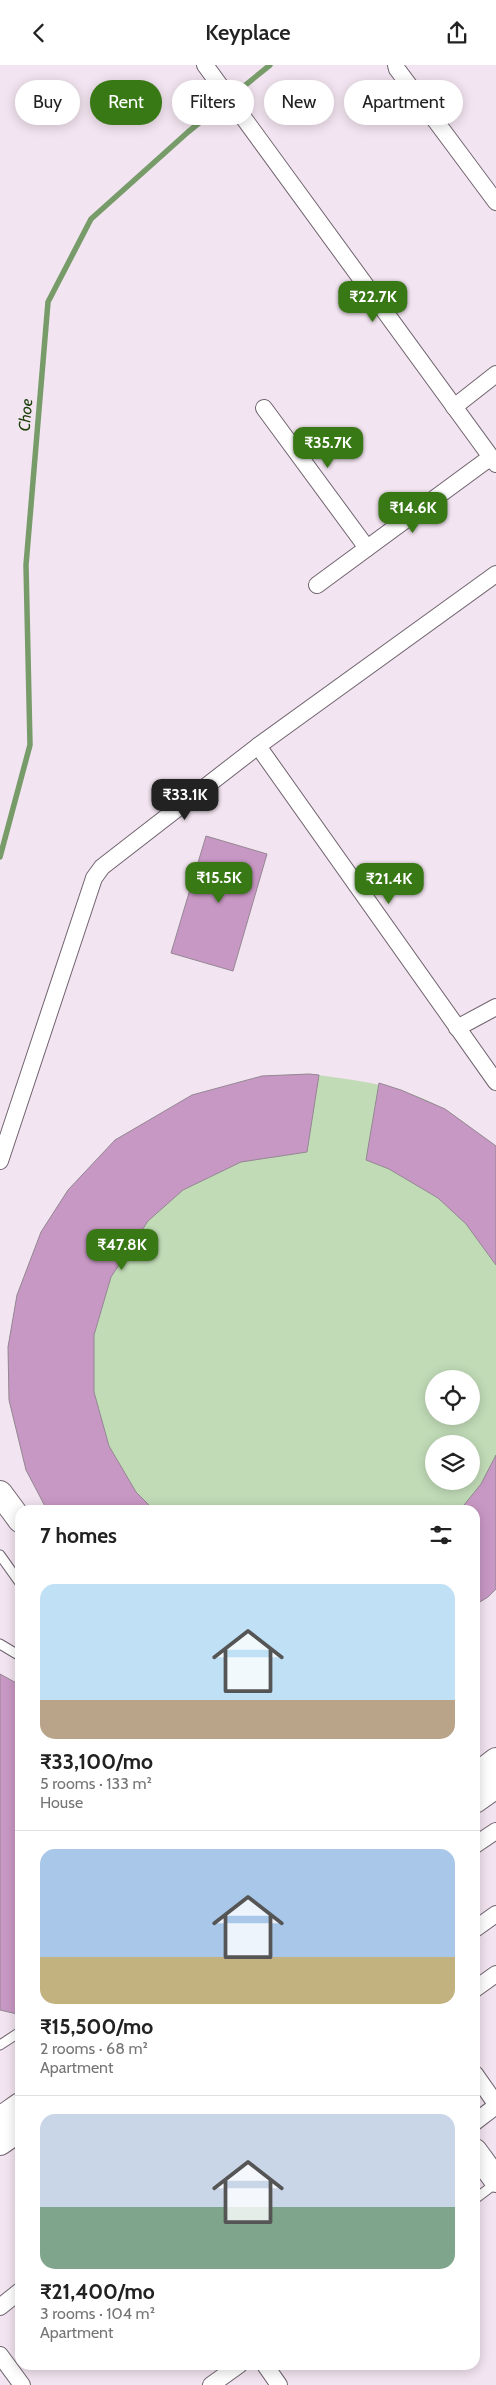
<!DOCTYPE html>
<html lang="en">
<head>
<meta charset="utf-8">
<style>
	:root { --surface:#fff; --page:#f6f6f6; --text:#222; --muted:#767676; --line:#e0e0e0; --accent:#387815 }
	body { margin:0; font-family:Cabin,sans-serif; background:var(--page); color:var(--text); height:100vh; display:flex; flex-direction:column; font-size:19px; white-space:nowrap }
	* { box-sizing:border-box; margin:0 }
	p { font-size:16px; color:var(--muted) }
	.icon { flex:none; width:28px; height:28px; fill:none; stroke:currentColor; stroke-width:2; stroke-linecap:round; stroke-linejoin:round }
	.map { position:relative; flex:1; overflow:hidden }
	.side { position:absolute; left:15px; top:1440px; width:465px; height:865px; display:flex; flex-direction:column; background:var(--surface); border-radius:15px; box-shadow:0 2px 12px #0003 }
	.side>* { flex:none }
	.banner { position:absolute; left:15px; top:15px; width:466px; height:45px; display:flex; gap:10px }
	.controls { position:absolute; left:425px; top:1305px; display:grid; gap:10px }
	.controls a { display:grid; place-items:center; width:55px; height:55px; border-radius:50%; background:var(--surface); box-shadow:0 2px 12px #0003; font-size:25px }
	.price { position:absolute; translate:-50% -42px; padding:0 11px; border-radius:10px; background:var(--accent); color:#fff; font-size:16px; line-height:32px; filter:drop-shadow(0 1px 2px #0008) }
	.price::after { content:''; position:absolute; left:50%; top:30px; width:15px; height:11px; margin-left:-8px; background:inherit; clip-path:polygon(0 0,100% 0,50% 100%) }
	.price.current { background:#222; color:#fff }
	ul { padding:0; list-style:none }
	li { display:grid; align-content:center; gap:10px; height:265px; padding:0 25px }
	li+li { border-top:1px solid var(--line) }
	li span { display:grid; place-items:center; height:155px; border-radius:15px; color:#555 }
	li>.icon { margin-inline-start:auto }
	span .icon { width:90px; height:90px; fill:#fffc; stroke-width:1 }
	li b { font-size:21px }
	h2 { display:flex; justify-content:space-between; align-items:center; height:60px; padding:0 25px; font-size:21px }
	.pill { padding:0 18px; border-radius:22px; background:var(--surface); box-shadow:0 2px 12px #0003; font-size:18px; line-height:45px }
	.pill.current { background:var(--accent); color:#fff }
	header { display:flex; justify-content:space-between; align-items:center; height:65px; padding:0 25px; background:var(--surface); font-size:22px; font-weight:600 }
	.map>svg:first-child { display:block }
</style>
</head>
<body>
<header><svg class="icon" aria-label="back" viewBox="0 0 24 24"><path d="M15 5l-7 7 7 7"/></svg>Keyplace<svg class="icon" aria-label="share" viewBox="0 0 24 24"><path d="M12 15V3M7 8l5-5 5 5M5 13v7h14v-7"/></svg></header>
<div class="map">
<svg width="496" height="2320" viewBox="0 0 496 2320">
	<rect width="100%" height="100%" fill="#f2e4f0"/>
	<path fill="#c1dbb7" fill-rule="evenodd" d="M309,1009C356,1015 404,1020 446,1045C463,1056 479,1069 496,1081V1524L488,1532L475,1540V1445H47L26,1405L9,1335L8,1282L17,1230L41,1167L68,1125L115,1075L262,1011ZM434,1314H471V1351H434ZM434,1379H471V1416H434Z"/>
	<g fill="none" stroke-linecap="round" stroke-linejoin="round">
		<polyline stroke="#779c6a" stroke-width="5.5" points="0,792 30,680 26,500 48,237 91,154 188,67 270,0"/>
	</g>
	<g fill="#c898c4" stroke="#948793">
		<polygon points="206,771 267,789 233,906 171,888"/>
		<polygon points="309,1009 319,1010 307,1087 241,1097 183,1125 148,1156 111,1212 94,1270 94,1327 109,1381 136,1427 154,1445 47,1445 26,1405 9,1335 8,1282 17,1230 41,1167 68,1125 115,1075 192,1030 262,1011"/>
		<polygon points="379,1018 401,1025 445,1044 496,1081 496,1200 466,1159 438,1133 389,1104 366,1095"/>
		<polygon points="496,1390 496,1524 488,1532 475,1540 475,1445 460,1445 481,1419"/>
		<polygon points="0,1609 20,1620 20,1939 17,1949 0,1945"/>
	</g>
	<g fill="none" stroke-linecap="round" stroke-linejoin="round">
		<g stroke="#70646f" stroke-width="11">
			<g id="lane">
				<polyline points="0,1490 20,1518"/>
				<polyline points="0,1579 20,1591"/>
				<polyline points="0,1980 20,1967"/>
				<polyline points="475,2134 496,2118"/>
			</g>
		</g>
		<g stroke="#70646f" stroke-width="18">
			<g id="street">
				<polyline points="205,0 496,399"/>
				<polyline points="396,0 397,4 496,137"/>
				<polyline points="454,342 496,309"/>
				<polyline points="264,343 367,483"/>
				<polyline points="317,520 491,392"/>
				<polyline points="258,681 496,1017"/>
				<polyline points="457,963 496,942"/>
				<polyline points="0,1096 94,813 102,802 258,681 496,509"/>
				<polyline points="475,1780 496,1766"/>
				<polyline points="475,1864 496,1849"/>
				<polyline points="475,1924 496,1909"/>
				<polyline points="475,2009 496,2039"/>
				<polyline points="475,2057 496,2041"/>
				<polyline points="0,2242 20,2226"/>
				<polyline points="0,2290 22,2320"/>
				<polyline points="265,2300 279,2320"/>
				<polyline points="211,2320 239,2300"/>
			</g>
		</g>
		<g stroke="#70646f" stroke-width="26">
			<g id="secondary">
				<polyline points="0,1428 20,1455"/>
				<polyline points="475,1711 496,1695"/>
				<polyline points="475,1736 496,1721"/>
				<polyline points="0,2054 20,2040"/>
				<polyline points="0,2078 20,2064"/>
				<polyline points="475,2086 496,2115"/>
			</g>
		</g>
		<use href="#lane" stroke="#fff" stroke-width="9"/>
		<use href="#street" stroke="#fff" stroke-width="16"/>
		<use href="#secondary" stroke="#fff" stroke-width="24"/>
	</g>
	<g text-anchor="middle" stroke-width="4.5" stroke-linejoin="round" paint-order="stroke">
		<g font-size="16" font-style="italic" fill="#1d400b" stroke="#f2e4f0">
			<text transform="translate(25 350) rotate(-85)" y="6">Choe</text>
		</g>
	</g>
</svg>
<div class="controls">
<a><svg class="icon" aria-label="locate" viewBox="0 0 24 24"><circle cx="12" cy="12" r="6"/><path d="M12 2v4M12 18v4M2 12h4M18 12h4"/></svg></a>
<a><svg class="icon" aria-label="layers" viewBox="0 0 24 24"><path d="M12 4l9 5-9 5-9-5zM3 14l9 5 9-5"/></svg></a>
</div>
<b class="price" style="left:373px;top:258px">₹22.7K</b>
<b class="price" style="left:328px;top:404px">₹35.7K</b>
<b class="price" style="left:413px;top:469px">₹14.6K</b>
<b class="price current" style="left:185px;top:756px">₹33.1K</b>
<b class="price" style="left:219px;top:839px">₹15.5K</b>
<b class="price" style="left:389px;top:840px">₹21.4K</b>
<b class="price" style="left:122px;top:1206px">₹47.8K</b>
<div class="banner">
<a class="pill">Buy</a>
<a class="pill current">Rent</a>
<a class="pill">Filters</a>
<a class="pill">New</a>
<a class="pill">Apartment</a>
</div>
<section class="side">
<h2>7 homes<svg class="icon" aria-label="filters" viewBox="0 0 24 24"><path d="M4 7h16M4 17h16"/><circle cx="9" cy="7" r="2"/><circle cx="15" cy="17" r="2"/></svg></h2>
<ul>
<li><span style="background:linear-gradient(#bfe0f5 75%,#b9a48a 0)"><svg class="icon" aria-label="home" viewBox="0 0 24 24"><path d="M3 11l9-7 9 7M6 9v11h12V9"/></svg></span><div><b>₹33,100/mo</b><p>5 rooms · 133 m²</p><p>House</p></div></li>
<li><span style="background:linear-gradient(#a9c7e8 70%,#c2b280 0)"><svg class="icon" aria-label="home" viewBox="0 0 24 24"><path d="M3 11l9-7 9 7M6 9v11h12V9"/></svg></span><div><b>₹15,500/mo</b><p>2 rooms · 68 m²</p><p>Apartment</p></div></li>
<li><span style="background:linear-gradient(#c9d6e8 60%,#7fa58c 0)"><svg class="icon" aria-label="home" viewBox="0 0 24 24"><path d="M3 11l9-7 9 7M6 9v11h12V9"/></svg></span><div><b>₹21,400/mo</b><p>3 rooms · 104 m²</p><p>Apartment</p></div></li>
</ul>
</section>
</div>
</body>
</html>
